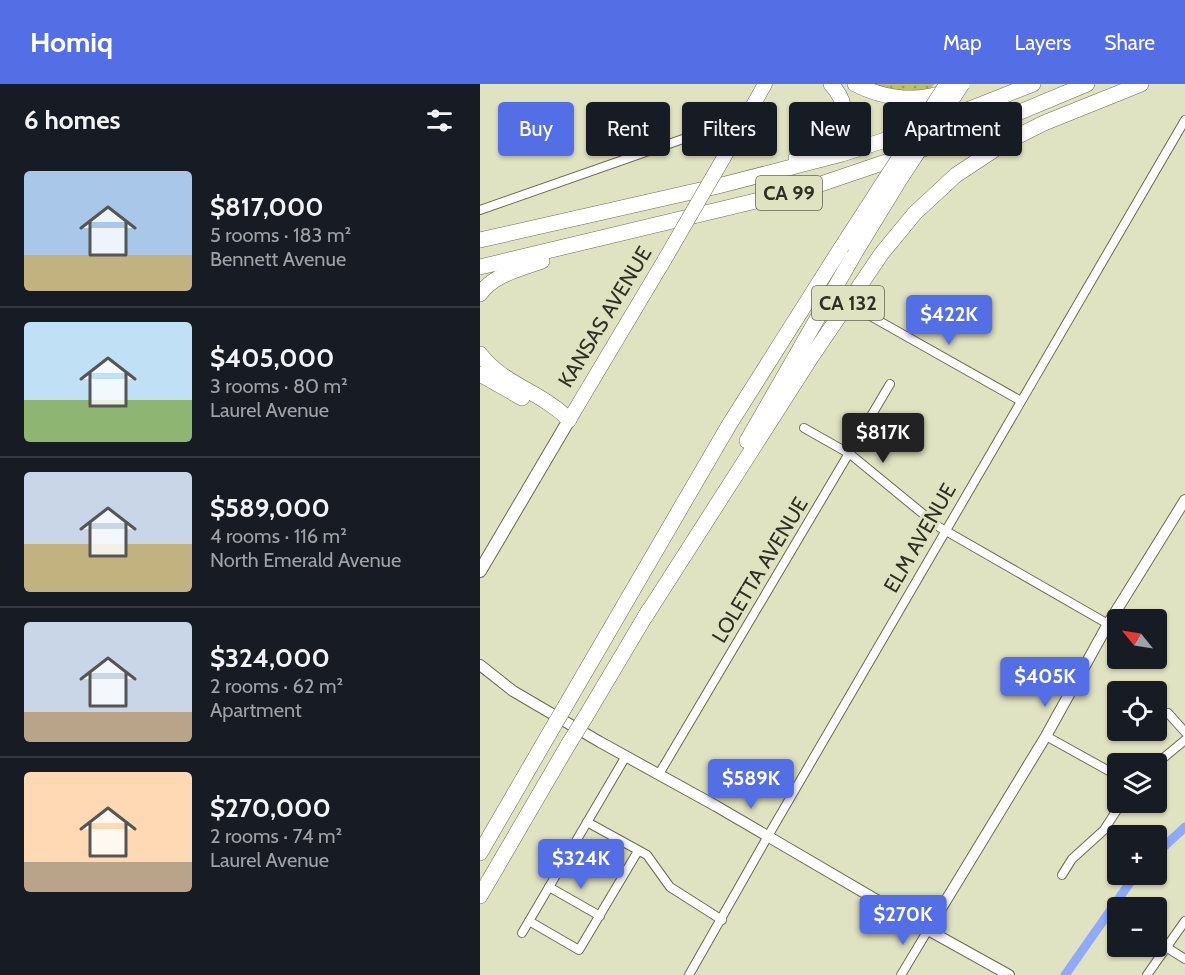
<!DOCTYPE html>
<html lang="en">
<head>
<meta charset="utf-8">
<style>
	:root { --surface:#171b24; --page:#20242c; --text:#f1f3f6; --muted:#9ea1a6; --line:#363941; --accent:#546fe5 }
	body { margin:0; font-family:Cabin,sans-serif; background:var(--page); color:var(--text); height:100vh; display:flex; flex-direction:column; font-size:22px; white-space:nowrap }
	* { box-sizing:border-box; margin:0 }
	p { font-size:20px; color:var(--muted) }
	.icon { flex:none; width:33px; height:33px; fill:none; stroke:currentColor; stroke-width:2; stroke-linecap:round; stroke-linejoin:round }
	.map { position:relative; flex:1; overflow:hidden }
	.sheet { display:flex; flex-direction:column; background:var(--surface); width:480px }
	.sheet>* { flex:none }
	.banner { position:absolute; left:18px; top:18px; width:570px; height:54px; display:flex; gap:12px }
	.needle { width:39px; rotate:300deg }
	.tools { position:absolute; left:627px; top:525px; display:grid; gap:12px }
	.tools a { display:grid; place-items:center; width:60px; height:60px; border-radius:6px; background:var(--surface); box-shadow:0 2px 4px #0004; font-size:30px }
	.price { position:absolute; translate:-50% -51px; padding:0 14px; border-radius:6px; background:var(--accent); color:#fff; font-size:20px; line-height:39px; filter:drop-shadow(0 2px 3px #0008) }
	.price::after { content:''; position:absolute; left:50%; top:36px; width:18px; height:14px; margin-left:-9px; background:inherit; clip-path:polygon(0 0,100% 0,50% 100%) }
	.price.on { background:#222; color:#fff }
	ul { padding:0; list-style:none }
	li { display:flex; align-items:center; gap:18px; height:150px; padding:0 24px }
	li+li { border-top:2px solid var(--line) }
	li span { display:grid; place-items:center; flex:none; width:168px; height:120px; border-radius:6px; color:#555 }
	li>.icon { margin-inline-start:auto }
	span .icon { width:72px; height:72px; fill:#fffc; stroke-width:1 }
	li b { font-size:26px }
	h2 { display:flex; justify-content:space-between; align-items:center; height:72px; padding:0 24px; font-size:26px }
	.chip { padding:0 21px; border-radius:6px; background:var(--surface); box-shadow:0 2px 4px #0004; font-size:21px; line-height:54px }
	.chip.on { background:var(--accent); color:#fff }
	header { display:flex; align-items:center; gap:36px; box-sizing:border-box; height:84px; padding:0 30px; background:var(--accent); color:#fff }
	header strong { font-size:28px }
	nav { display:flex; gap:33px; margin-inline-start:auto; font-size:21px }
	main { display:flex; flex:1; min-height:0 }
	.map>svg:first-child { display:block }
</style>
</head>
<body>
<header>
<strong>Homiq</strong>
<nav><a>Map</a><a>Layers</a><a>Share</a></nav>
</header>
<main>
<section class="sheet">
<h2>6 homes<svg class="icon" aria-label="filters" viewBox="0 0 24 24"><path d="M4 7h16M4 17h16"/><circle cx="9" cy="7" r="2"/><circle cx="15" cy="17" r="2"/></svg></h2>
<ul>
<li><span style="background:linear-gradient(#a9c7e8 70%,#c2b280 0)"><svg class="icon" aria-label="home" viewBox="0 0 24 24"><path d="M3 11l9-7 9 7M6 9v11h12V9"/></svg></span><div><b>$817,000</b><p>5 rooms · 183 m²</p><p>Bennett Avenue</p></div></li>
<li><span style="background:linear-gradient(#bfe0f5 65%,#8fb573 0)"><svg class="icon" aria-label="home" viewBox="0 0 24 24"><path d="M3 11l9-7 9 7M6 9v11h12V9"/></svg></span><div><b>$405,000</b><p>3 rooms · 80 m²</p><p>Laurel Avenue</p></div></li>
<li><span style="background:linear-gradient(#c9d6e8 60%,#c2b280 0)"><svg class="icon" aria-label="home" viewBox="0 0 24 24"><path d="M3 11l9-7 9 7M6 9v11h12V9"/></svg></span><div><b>$589,000</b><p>4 rooms · 116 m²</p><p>North Emerald Avenue</p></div></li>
<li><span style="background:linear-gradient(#c9d6e8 75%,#b9a48a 0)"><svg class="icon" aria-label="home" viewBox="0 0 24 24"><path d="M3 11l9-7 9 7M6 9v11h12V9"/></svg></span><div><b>$324,000</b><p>2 rooms · 62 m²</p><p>Apartment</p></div></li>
<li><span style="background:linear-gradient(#ffd9b3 75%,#b9a48a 0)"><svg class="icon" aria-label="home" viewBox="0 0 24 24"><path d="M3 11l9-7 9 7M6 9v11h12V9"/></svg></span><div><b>$270,000</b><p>2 rooms · 74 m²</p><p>Laurel Avenue</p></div></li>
</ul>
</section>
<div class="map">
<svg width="705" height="891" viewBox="0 0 705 891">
	<defs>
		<pattern id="grass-dots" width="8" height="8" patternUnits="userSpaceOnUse" patternTransform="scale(1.5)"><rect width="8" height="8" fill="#bdc266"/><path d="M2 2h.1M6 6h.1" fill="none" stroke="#9a9e54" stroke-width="1.8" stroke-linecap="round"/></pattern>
	</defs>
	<rect width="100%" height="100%" fill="#e0e3c1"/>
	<path fill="url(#grass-dots)" d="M393,0H454L450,6C432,10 410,6 393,0Z"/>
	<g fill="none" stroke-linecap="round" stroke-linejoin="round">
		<g stroke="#90a9fb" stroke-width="9">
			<polyline points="676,770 705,743"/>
			<polyline points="585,891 656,790"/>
		</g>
		<g stroke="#6a6d4e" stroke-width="10">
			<g id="minor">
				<polyline points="0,126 223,48 236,50 252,58"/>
				<polyline points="385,229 541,317"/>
				<polyline points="324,344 370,370 459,443 628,540"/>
				<polyline points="688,629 705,648"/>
				<polyline points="566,652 638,692"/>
				<polyline points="676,680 705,656"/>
				<polyline points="179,690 410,300"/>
				<polyline points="107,738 167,771 190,803 242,836"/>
				<polyline points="582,791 592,775 624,746 642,718"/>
				<polyline points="69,803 120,832"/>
				<polyline points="49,837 99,866 158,767"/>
				<polyline points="42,849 146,672"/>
				<polyline points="686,863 705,875"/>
				<polyline points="209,891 288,752 705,36"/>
				<polyline points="421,891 448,846"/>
				<polyline points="667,891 705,837"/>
			</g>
		</g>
		<g stroke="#6a6d4e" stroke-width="12">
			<g id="tertiary">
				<polyline points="0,581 33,607 120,658 236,722 448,846 529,891"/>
				<polyline points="448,846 566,652 628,540 705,416"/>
			</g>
		</g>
		<g stroke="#6a6d4e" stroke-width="14">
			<polyline id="secondary" points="0,487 89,336"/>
		</g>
		<g stroke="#6a6d4e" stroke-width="15">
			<g id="primary">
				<polyline points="243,75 285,0"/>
				<polyline points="89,336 185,175"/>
			</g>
		</g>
		<g stroke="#6a6d4e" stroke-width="16">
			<g id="motorway">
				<path d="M375,0C404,15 437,19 468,7"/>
				<path d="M316,74C327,69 340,65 350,58C371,43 367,17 351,0"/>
				<polyline points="0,156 238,102 362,70 439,45 553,0"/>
				<polyline points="0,183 326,105 485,51 607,0"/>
				<path d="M0,210C14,190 41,185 62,177"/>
				<path d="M0,270C22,300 64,309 89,336"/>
				<polyline points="0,290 42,314"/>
				<polyline points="267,357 376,167"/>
				<polyline points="165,533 332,272 402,169 435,129 476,91 526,58 564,39 661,0"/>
				<polyline points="86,621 249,341 361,164"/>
				<polyline points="106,632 169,526"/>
				<polyline points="0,769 69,650"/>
				<polyline points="0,812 88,661"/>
			</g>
		</g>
		<use href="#minor" stroke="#fff" stroke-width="8"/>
		<use href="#tertiary" stroke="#fff" stroke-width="10"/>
		<use href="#secondary" stroke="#fff" stroke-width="12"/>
		<use href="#primary" stroke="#fff" stroke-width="14"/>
		<use href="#motorway" stroke="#fff" stroke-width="15"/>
		<g stroke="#6a6d4e" stroke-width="15" stroke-linecap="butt">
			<polyline id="primary-bridge" points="185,175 243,75"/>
		</g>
		<g stroke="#6a6d4e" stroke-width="16" stroke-linecap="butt">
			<g id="motorway-bridge">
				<polyline points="361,164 467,0"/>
				<polyline points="376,167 417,100 482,0"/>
				<polyline points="69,650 86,621"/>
				<polyline points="88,661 106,632"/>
			</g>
		</g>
		<use href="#primary-bridge" stroke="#fff" stroke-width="14"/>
		<use href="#motorway-bridge" stroke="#fff" stroke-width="15"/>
	</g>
	<g text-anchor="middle" stroke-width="6" stroke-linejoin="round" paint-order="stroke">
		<g fill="#e0e3c1" stroke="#646652" stroke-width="1.5">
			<rect x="276" y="92" width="66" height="34" rx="4.5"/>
			<rect x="332" y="202" width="72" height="34" rx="4.5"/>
		</g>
		<g font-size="20" font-weight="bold" fill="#2f3023">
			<text x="309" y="116">CA 99</text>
			<text x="368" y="226">CA 132</text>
		</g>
		<g font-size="21" fill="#2f3023" stroke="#e0e3c1">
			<text transform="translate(125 233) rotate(-59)" y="7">KANSAS AVENUE</text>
			<text transform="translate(440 454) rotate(-60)" y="7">ELM AVENUE</text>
			<text transform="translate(280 486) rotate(-59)" y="7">LOLETTA AVENUE</text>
		</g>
	</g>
</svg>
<div class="tools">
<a><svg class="needle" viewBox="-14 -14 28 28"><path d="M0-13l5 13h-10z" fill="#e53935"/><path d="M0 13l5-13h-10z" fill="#9ea1a6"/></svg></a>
<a><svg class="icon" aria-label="locate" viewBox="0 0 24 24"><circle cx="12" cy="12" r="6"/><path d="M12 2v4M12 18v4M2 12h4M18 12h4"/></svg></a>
<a><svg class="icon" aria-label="layers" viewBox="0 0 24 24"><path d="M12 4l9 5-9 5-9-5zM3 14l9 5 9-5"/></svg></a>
<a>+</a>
<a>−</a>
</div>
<b class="price" style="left:469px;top:262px">$422K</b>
<b class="price on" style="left:403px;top:380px">$817K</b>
<b class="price" style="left:565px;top:624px">$405K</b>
<b class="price" style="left:271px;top:726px">$589K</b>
<b class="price" style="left:101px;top:806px">$324K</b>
<b class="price" style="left:423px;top:862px">$270K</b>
<div class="banner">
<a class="chip on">Buy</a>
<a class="chip">Rent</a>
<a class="chip">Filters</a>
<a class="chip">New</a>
<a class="chip">Apartment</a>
</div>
</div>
</main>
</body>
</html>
